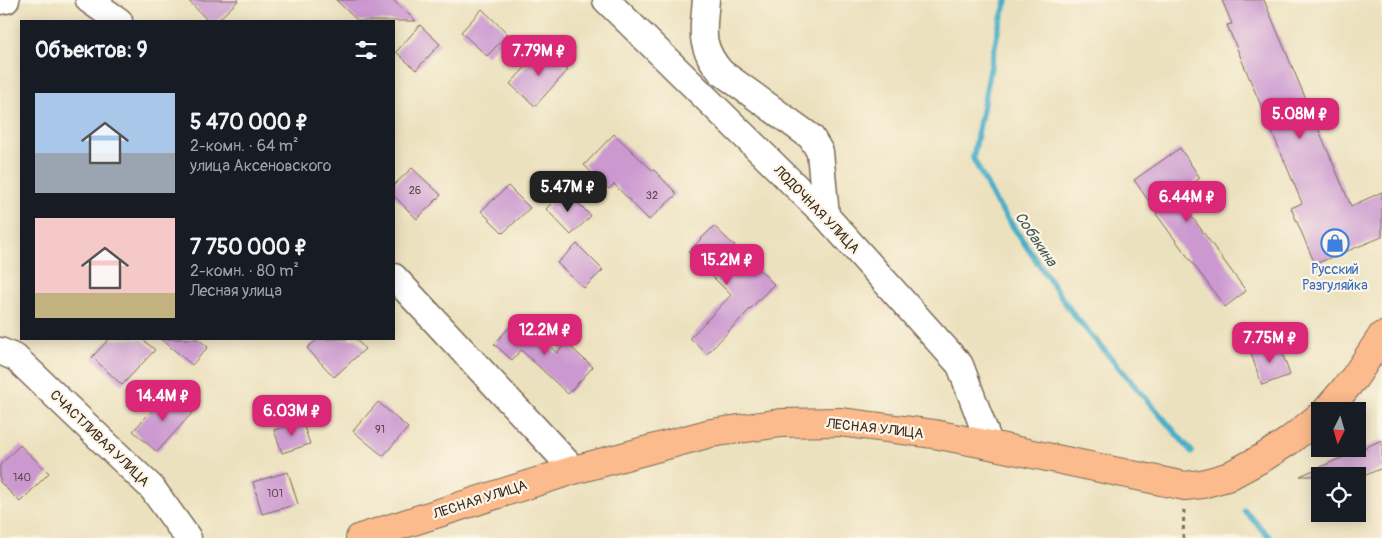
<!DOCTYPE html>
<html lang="ru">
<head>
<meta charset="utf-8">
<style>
	:root { --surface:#171b24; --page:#242831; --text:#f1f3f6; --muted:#9ea1a6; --accent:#db2777 }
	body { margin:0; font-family:Pangolin,sans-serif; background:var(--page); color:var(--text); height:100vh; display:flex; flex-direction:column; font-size:19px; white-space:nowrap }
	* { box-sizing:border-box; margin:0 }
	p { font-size:16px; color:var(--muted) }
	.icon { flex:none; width:28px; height:28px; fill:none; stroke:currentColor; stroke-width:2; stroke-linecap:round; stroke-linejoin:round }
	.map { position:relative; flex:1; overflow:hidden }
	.side { position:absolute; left:20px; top:20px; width:375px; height:320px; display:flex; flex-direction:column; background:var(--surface); border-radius:0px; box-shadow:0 2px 12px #0003 }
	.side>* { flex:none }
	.needle { width:32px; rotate:185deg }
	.fabs { position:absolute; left:1311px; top:402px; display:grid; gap:10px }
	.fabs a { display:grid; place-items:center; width:55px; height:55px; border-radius:0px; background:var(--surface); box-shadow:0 2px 12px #0003; font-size:25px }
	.price { position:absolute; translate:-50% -42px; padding:0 11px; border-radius:10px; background:var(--accent); color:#fff; font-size:16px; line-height:32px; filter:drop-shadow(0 1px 2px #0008) }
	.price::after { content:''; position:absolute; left:50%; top:30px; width:15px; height:11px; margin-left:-8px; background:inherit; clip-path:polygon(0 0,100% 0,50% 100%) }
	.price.active { background:#222; color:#fff }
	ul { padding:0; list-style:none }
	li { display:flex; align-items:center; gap:15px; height:125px; padding:0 15px }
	li span { display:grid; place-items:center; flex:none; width:140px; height:100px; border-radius:0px; color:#555 }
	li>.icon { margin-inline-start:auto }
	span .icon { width:60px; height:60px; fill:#fffc; stroke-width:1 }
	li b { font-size:21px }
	h2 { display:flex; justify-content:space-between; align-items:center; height:60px; padding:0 15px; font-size:21px }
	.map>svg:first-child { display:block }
</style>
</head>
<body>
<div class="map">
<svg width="1382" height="538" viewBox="0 0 1382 538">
	<rect width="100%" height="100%" fill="#fcf5e5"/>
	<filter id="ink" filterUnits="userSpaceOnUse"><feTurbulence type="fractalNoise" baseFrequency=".02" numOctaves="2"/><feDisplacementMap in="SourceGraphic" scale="10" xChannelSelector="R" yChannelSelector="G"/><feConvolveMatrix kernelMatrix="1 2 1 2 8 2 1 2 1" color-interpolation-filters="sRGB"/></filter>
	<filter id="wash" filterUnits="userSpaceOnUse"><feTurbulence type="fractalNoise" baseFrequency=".0096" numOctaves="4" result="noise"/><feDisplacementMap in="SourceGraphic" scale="20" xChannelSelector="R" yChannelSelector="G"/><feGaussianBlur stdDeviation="1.12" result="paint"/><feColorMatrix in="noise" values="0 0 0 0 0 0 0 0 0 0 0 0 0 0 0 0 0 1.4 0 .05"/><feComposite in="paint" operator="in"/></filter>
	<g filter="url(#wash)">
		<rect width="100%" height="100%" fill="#ece1be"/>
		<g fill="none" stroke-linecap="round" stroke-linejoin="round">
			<g stroke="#48afc7" stroke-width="6">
				<polyline points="1007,0 999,25 973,158 994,199 1073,314 1192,452"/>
				<polyline points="1245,511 1270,538"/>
			</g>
		</g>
		<g id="blocks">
			<g fill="#cb98d0">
				<polygon points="188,0 239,0 217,21 208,21"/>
				<polygon points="336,0 393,0 416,21 358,21"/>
				<polygon points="1222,0 1264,0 1351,206 1382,192 1382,237 1315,264 1291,208 1302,203 1227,25 1232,24"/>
				<polygon points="482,9 508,34 487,56 461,32"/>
				<polygon points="420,25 440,44 416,70 396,52"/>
				<polygon points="543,48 568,70 535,106 510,84"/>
				<polygon points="614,134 653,171 654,170 677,194 649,220 614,184 609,189 584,165"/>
				<polygon points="1180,148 1200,178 1176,195 1246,291 1225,307 1156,214 1157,213 1134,180"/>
				<polygon points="412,168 441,195 417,219 394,196 394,185"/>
				<polygon points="508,186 530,208 503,233 481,211"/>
				<polygon points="565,190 591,216 571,235 546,209"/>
				<polygon points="714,226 774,284 707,354 690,338 731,295 688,252"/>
				<polygon points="577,244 603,270 584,288 557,263"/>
				<polygon points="518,318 557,353 566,343 593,367 568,394 521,350 512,360 494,344"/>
				<polygon points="109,339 142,339 155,350 122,385 92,357"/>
				<polygon points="161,339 198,339 208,347 192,365"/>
				<polygon points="318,339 356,339 365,349 334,377 307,348"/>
				<polygon points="1279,344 1290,375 1262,385 1251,354"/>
				<polygon points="170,391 193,412 157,452 133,431"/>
				<polygon points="378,402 408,428 383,456 353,431"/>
				<polygon points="302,421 310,444 282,453 274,430"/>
				<polygon points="1382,440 1382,468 1364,476 1300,476"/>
				<polygon points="20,445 49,473 20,502 0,482 0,465"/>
				<polygon points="288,472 298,504 262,514 253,482"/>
			</g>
		</g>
	</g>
	<g filter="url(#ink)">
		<use href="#blocks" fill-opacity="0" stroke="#796a56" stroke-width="1"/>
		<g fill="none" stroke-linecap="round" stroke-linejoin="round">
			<g stroke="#796a56" stroke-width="29">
				<g id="minor">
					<polyline points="89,0 119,21"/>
					<polyline points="606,0 826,216 960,365 990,445"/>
					<path d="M706,0C703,32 699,46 721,72L811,137L820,152L826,216"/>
					<polyline points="0,1 6,0"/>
					<polyline points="394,277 574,470"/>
					<polyline points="0,351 16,358 152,488 188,538"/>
				</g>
			</g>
			<g stroke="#796a56" stroke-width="30">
				<g id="major">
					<polyline points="1326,411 1355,377 1382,336"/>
					<polyline points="360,538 574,470 711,433 781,423 840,422 934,434 990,445 1185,486 1202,484 1227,477 1264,457 1289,441 1320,416"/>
				</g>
			</g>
			<polyline stroke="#796a56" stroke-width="3" stroke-dasharray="4 4" stroke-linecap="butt" points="1183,538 1184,509"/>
			<use href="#minor" stroke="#fff" stroke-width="26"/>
			<use href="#major" stroke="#fbbb8c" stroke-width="28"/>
		</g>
	</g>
	<defs>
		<g id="shop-ring" transform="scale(1.4375)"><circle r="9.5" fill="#fcf5e5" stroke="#3f7fe0" stroke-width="1.5"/><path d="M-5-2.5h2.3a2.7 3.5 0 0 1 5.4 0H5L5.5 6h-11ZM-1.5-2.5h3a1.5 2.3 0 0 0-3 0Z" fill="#3f7fe0"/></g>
	</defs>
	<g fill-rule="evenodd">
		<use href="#shop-ring" x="1335" y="243"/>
	</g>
	<g text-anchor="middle" stroke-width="4.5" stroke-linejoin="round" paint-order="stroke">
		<g font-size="11" fill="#5f464a">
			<text x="415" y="194">26</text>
			<text x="652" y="199">32</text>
			<text x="380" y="433">91</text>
			<text x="22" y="481">140</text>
			<text x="275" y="497">101</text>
		</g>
		<g font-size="14" fill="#3b2a1e" stroke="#fcf5e5">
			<text transform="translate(817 209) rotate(46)" y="5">ЛОДОЧНАЯ УЛИЦА</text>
			<text transform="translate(875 428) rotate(6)" y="5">ЛЕСНАЯ УЛИЦА</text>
			<text transform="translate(100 438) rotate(44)" y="5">СЧАСТЛИВАЯ УЛИЦА</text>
			<text transform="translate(480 499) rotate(-18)" y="5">ЛЕСНАЯ УЛИЦА</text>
		</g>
		<g font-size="14" fill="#366cbe" stroke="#fcf5e5">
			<text x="1335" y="274">Русский<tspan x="1335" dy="16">Разгуляйка</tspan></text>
		</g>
		<g font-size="15" font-style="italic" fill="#405959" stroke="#fcf5e5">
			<text transform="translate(1036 239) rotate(56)" y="5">Собакина</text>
		</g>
	</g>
</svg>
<div class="fabs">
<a><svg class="needle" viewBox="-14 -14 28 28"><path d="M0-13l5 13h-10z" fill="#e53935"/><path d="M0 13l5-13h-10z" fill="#9ea1a6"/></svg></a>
<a><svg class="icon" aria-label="locate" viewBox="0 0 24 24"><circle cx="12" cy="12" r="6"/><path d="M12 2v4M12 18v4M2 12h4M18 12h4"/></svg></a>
</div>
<b class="price" style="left:539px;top:77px">7.79M ₽</b>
<b class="price" style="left:1300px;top:140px">5.08M ₽</b>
<b class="price active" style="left:568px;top:213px">5.47M ₽</b>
<b class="price" style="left:1187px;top:223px">6.44M ₽</b>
<b class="price" style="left:727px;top:286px">15.2M ₽</b>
<b class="price" style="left:545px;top:356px">12.2M ₽</b>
<b class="price" style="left:1270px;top:364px">7.75M ₽</b>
<b class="price" style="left:163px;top:422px">14.4M ₽</b>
<b class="price" style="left:292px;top:437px">6.03M ₽</b>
<section class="side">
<h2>Объектов: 9<svg class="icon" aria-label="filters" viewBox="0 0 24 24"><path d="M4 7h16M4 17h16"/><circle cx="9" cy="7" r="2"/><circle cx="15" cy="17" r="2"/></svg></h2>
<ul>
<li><span style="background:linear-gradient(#a9c7e8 60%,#9aa5b1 0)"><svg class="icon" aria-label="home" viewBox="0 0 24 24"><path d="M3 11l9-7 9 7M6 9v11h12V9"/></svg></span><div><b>5 470 000 ₽</b><p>2-комн. · 64 m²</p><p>улица Аксеновского</p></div></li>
<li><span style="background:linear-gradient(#f6c9c9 75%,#c2b280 0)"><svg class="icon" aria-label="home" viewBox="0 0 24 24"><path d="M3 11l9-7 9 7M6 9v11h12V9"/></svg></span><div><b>7 750 000 ₽</b><p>2-комн. · 80 m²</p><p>Лесная улица</p></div></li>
</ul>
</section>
</div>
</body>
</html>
